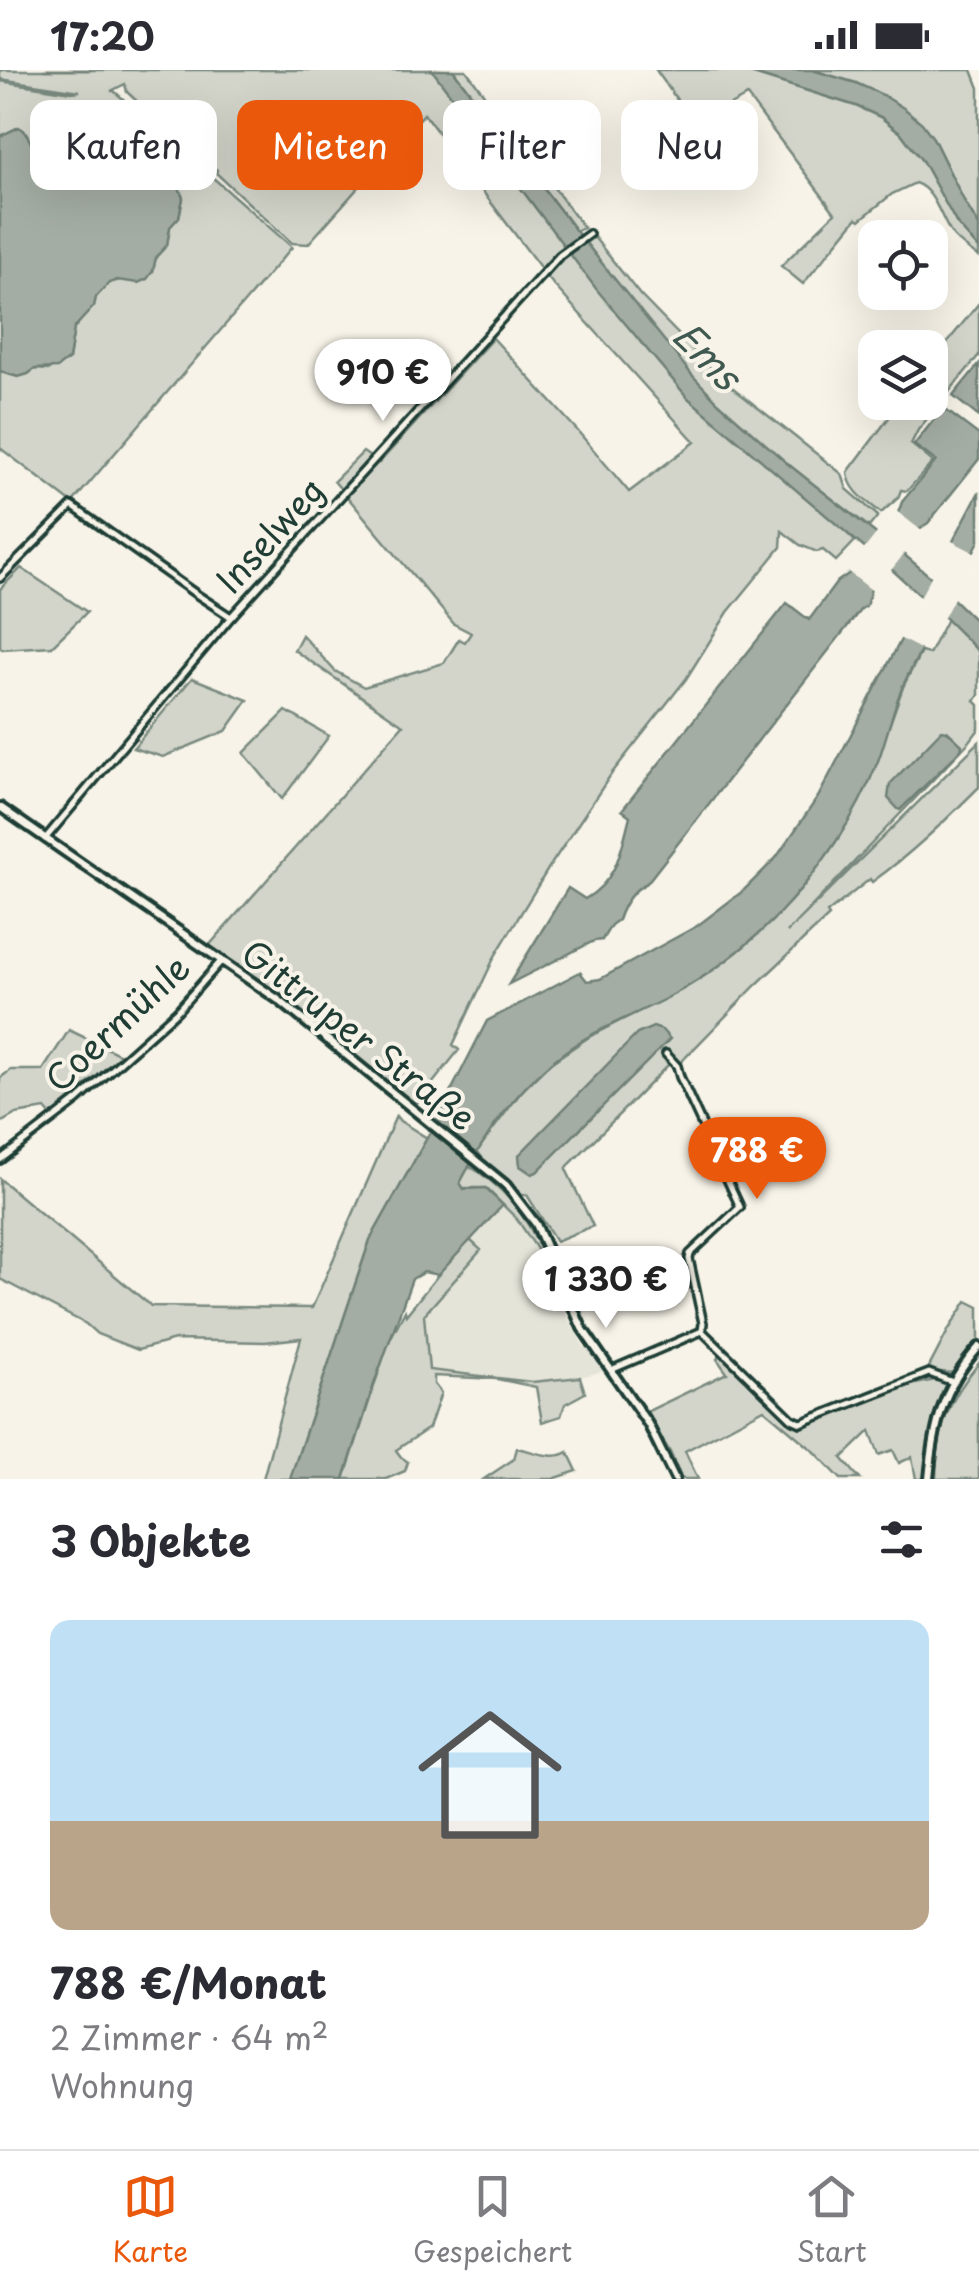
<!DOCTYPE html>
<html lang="de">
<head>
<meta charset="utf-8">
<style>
	:root { --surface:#fff; --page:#f2f2f3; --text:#2b2b33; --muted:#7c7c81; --line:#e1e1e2; --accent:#ea580c }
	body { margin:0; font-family:"Playpen Sans",sans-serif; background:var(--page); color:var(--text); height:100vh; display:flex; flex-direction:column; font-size:38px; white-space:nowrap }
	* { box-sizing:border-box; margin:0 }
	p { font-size:32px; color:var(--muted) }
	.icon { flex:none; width:55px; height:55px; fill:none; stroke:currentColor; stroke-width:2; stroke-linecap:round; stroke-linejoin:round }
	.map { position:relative; height:1409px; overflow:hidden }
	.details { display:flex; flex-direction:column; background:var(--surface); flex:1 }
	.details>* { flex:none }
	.banner { position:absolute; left:30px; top:30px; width:920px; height:90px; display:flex; gap:20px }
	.controls { position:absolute; left:858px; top:150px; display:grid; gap:20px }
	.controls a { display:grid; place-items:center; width:90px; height:90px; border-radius:20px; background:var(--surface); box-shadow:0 10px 40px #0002; font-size:50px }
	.price { position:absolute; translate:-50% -85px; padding:0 22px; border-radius:35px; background:#fff; color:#222; font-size:32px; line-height:65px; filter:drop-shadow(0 2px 5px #0008) }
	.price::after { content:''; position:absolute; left:50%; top:60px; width:30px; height:22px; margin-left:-15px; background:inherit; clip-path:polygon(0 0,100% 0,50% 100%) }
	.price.current { background:var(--accent); color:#fff }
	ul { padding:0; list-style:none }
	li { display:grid; align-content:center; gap:20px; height:530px; padding:0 50px }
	li span { display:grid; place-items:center; height:310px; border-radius:20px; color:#555 }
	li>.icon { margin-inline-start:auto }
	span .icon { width:180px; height:180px; fill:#fffc; stroke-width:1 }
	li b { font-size:42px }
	h2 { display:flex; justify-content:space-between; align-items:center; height:120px; padding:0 50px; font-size:42px }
	.pill { padding:0 35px; border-radius:20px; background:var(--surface); box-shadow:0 10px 40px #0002; font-size:35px; line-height:90px }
	.pill.current { background:var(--accent); color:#fff }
	.status { display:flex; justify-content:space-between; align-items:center; height:70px; padding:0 50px; background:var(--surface); direction:ltr }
	.status svg { height:28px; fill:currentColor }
	.dock { display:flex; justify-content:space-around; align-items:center; height:140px; border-top:2px solid var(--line); background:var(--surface); font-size:28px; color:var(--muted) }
	.dock a { display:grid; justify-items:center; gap:5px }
	.dock .current { color:var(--accent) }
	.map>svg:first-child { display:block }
</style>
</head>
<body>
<div class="status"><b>17:20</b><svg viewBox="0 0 49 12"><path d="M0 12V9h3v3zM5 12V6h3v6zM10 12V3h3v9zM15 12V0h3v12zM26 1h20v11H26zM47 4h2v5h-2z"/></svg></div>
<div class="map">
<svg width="979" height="1409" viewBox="0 0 979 1409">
	<rect width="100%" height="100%" fill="#f7f3e8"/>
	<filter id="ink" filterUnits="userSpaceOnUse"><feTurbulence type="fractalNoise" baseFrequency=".01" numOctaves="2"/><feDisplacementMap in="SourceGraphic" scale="20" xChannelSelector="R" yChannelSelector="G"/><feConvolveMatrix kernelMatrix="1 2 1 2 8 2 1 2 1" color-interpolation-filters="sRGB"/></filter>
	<g filter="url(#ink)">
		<polygon fill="#e5e4d9" points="503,1135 517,1149 537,1179 566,1245 584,1277 590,1276 605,1301 580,1307 532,1312 428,1300 424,1245 480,1180 470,1170"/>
		<g fill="#d3d5ca" stroke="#79897f" stroke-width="2.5">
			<path d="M0,0H441L623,239L855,471L836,491L823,480L817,482L800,475L782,461L781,477L728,542L686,609L612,703L548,799L495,886L453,975L459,980L417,1033L410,1032L283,929L207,878L403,655L294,580L302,565L335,601L364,617L444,593L459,569L465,572L471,563L454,554L334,411L363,382L379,393L493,268L576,359L629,422L695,372L552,213L424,44L308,174L292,173L216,103L217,100L187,75L185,76L127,22L125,14L111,21H114L292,177L72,433L0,378V302L18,307L28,304L34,299L48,300L69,289L74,258L94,236L96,227L109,213L153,201L156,187L167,175L170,157L179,147L183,128L172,102L157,93L147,95C127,79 107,84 83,86L84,99C76,104 64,102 55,100L29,71L0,66V11L72,22L80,21L0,9Z"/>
			<polygon points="453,0 466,0 584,158 576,161"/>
			<path d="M656,0H741L856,36L880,47L901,63L923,92L957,154L979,179V187C970,181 960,174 953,166C940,149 936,120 915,113L892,124L860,150L857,148L803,214L781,196L835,143L747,26L694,54Z"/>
			<polygon points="812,0 972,0 979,18 979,156 965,133 933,68 856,13"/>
			<path d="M594,167L640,225L723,310L842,404L847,419L878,446L869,457C816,416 761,376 714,328C667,281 627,225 586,173Z"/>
			<path d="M979,233V285L918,360L911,374L933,392L907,421L901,420L898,428L881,443C867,431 849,421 848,402L900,333L930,332V294Z"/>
			<polygon points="21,498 87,542 52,576 2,579 0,577 0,519"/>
			<path d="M947,549L979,582V625L975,631L979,635V659L970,671L787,862L979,672V717C945,751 911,784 872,812L870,809L827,843L829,846L756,915L677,996L669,994L568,1096L566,1099L593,1156L556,1171L527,1125H520L494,1099L480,1089L481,1086L477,1081L521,1022L549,994L589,967L693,913L753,868L800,821L846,755L869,712L903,617L921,582L929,584Z"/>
			<polygon points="192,608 248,630 226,661 163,687 133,678"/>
			<polygon points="286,641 329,666 282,729 244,683"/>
			<polygon points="69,960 121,985 51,1046 45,1039 16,1044 0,1053 0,1008 11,1000 43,1000"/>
			<polygon points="396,1046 400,1051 427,1068 370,1170 290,1409 263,1409 301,1268 265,1272 175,1270 138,1280 97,1264 86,1254 0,1209 0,1109 151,1236 312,1238"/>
			<path d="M469,1096C525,1129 541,1177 564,1235L562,1236L537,1179L517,1149L486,1118H462L460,1112Z"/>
			<polygon points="470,1170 481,1180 424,1245 429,1300 532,1312 580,1307 585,1323 565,1334 561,1346 542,1352 536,1317 497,1309 434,1306 434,1314 441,1323 429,1358 396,1380 401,1387 408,1392 405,1401 386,1409 344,1409 388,1273 405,1241 406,1245 438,1205"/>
			<polygon points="967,1231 979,1237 979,1273 969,1282 954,1303 927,1301 949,1259"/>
			<path d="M720,1285L788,1350L804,1356L911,1315L935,1310L946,1313C933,1347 928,1373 926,1409H916L912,1387L899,1393L893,1380L879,1385L870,1361L842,1388L860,1409H841L815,1382L764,1339L685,1381L698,1409H682L670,1382L646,1342L727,1303L717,1289Z"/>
			<path d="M979,1293V1409H936C937,1360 947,1331 979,1293Z"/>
			<path d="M517,1378C533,1381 554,1391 568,1382L577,1401L553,1409H484L514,1389Z"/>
		</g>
		<g fill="#a4ada3" stroke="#6f8077" stroke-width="2.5">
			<path d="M432,0H453L576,161L692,305L718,332L788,394L879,466L898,443L902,432L936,391L914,375L943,338L979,365V389L928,453L919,459L901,482L933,509L979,422V471L950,526L979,554V582L941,544C928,569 913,593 902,618C892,642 887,667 878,691C855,750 818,803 774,849C744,879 708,906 671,926C639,943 605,955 576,974C524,1008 488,1059 460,1113L464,1119L485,1118L503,1135L438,1205L424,1202L412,1209L375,1311L344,1409H290L370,1170L427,1068L487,951L580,902L587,911L600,909L697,856L743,821L776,788L818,727L923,528L889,497L871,519L866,536L861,539L647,813C632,820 623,835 618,850L611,855L602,870L594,871L509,914L568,818L585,829C618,810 621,780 630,746L622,740L787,533L809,550L837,512L851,502L868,481L688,328L597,220Z"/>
			<polygon points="741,0 812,0 856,13 883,25 905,39 922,53 933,68 965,133 979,156 979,179 957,154 923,92 913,79 901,63 881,47 856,36"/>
			<path d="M19,57C30,63 26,67 33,76C40,85 49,90 55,100L79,102L84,99L83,86C101,72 130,82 147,94L157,93L172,101L175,106L183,128L179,147L170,157L167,175L156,187L153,201L147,209L138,213L117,210L109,213L96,227L94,236L74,258L69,289L57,298L35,299L28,304L18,307L0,301V66Z"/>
			<polygon points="979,294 979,347 953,326"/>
			<polygon points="942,660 947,661 962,675 961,680 900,740 898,739 888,728 890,714"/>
			<polygon points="653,957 662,960 670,969 537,1102 532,1104 520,1096 519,1085 637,964"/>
		</g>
		<g fill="#f7f3e8">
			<polygon points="895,440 922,461 874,522 847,501"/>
			<polygon points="950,470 977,484 926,582 899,568"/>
		</g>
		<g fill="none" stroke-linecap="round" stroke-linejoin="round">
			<polyline stroke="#6f8077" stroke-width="2.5" points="44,0 91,0"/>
			<g stroke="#1f3d34" stroke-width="12">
				<g id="minor">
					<polyline points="0,508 72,436 196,524 231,547"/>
					<polyline points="45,769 231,547 560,185 589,164"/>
					<polyline points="666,984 677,996 680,1007 740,1137 690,1184 689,1189 703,1253 702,1261"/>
					<polyline points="0,1090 78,1030 177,941 222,890"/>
					<polyline points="611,1300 702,1261 792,1349 801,1353 929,1303 953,1312"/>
				</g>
			</g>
			<g stroke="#1f3d34" stroke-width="14">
				<g id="tertiary">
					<polyline points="0,737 280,931 506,1115 536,1154 582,1258 648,1354 675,1409"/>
					<path d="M929,1409C934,1355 942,1318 979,1277"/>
				</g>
			</g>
			<use href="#minor" stroke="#f7f3e8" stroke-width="5"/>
			<use href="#tertiary" stroke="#f7f3e8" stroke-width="6"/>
		</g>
	</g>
	<g text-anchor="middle" stroke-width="8" stroke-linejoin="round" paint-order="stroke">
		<g font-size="35" fill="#1f3d34" stroke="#f7f3e8">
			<text transform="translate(271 466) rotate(-48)" y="12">Inselweg</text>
			<text transform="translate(118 954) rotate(-43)" y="12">Coermühle</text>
			<text transform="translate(358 966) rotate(38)" y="12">Gittruper Straße</text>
		</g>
		<g font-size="38" font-style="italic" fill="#405950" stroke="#f7f3e8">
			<text transform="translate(706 286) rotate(46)" y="13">Ems</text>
		</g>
	</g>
</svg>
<div class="controls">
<a><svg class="icon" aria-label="locate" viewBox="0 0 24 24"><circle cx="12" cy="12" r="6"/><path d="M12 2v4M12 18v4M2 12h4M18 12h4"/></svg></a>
<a><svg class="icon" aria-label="layers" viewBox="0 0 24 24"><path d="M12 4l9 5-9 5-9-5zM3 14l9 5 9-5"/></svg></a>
</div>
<b class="price" style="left:383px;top:354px">910 €</b>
<b class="price current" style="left:757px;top:1132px">788 €</b>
<b class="price" style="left:606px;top:1261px">1 330 €</b>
<div class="banner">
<a class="pill">Kaufen</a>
<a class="pill current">Mieten</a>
<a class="pill">Filter</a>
<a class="pill">Neu</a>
</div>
</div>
<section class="details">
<h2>3 Objekte<svg class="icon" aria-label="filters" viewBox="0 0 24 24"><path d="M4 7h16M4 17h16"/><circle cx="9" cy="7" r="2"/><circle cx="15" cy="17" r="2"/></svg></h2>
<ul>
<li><span style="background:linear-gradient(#bfe0f5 65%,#b9a48a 0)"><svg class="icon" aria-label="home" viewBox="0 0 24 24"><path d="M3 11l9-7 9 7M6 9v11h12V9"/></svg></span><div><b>788 €/Monat</b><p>2 Zimmer · 64 m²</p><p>Wohnung</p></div></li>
</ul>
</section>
<nav class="dock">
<a class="current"><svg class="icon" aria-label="map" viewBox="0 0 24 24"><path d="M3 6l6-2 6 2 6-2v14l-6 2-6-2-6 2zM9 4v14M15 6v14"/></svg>Karte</a>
<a><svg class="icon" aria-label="saved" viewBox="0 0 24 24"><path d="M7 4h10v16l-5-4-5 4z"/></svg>Gespeichert</a>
<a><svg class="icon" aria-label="home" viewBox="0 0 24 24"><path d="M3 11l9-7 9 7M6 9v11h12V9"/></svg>Start</a>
</nav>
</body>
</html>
